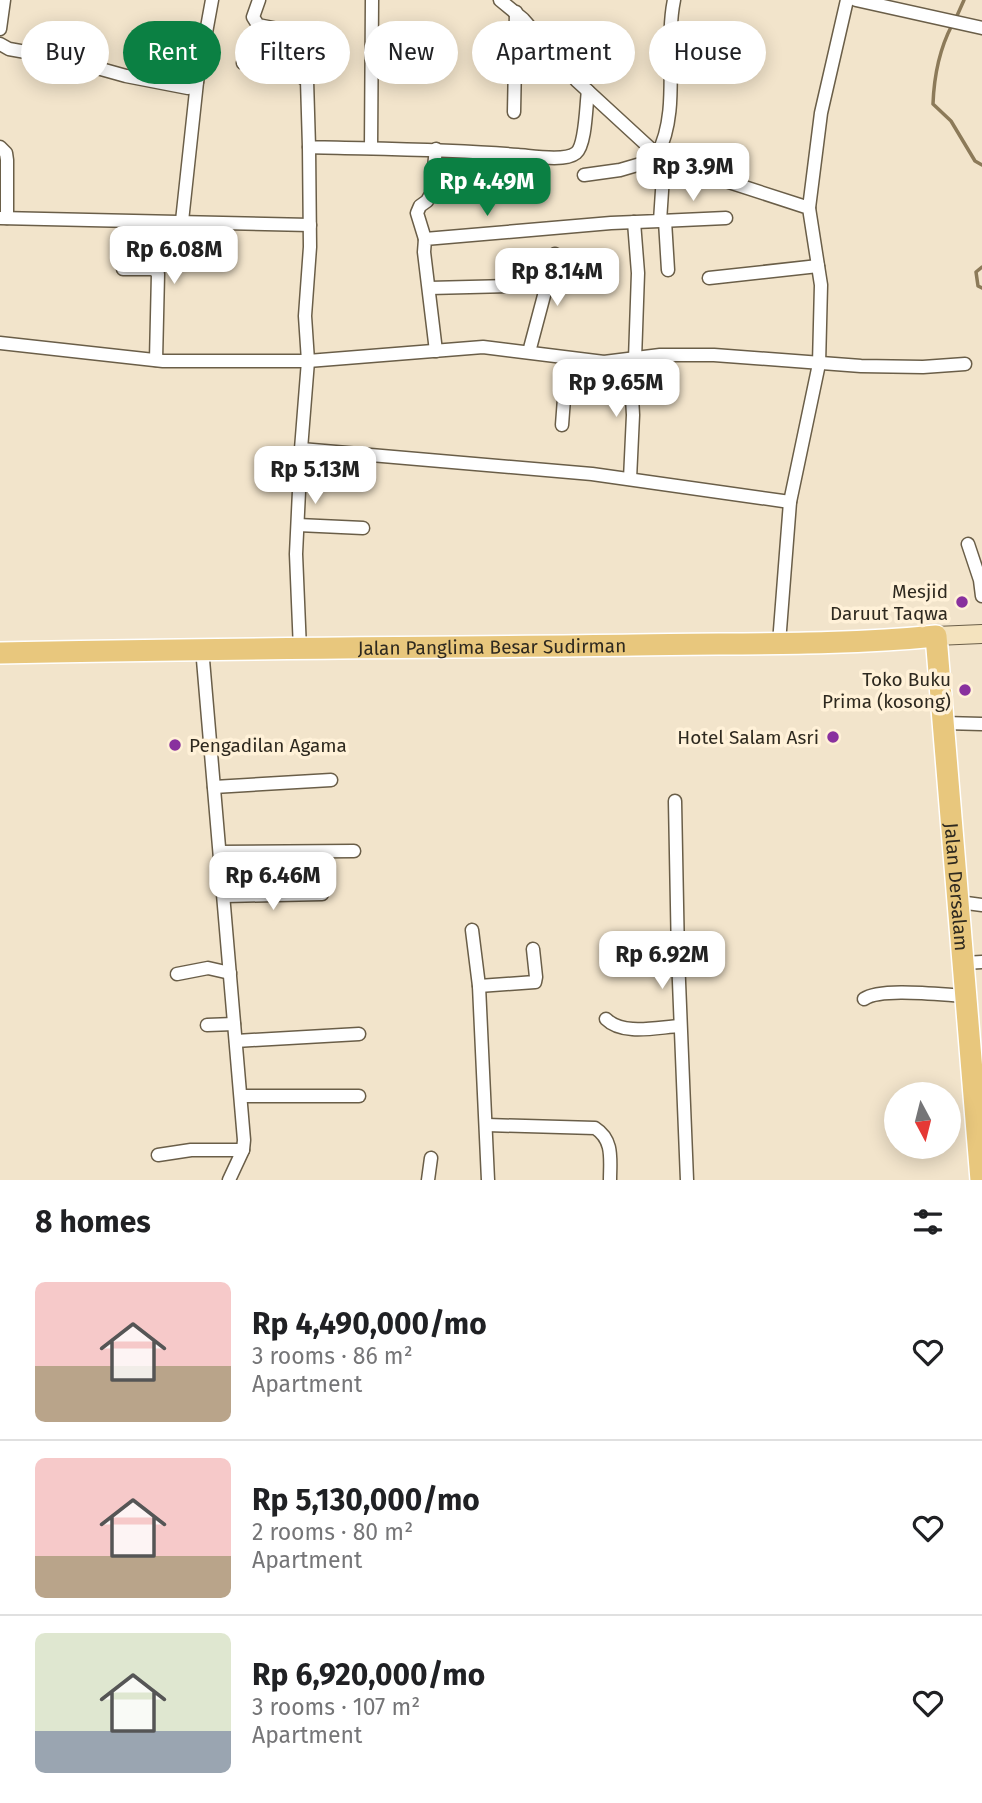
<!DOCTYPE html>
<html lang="en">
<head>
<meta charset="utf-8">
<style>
	:root { --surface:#fff; --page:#f2f2f2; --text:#202124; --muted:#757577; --line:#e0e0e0; --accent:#0b8043 }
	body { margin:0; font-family:"Fira Sans",sans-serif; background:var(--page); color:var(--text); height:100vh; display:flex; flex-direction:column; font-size:26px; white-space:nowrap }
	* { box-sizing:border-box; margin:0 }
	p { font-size:23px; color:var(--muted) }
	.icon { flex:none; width:38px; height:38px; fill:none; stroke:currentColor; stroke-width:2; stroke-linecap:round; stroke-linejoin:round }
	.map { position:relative; height:1180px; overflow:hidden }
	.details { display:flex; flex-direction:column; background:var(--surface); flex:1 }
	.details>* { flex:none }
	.banner { position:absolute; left:21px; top:21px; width:942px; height:63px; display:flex; gap:14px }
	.needle { width:46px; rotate:173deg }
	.controls { position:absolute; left:884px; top:1082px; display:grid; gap:14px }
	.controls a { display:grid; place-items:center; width:77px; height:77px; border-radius:50%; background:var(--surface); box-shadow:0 4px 18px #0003; font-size:35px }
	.price { position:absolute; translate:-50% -60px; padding:0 16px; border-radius:14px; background:#fff; color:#222; font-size:23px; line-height:46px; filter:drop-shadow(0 2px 4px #0008) }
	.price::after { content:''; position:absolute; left:50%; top:42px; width:21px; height:16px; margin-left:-10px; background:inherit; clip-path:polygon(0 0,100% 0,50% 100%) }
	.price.current { background:var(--accent); color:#fff }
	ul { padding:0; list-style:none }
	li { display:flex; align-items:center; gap:21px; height:175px; padding:0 35px }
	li+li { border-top:2px solid var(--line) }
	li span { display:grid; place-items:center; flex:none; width:196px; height:140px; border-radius:10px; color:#555 }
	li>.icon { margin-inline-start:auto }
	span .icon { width:84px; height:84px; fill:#fffc; stroke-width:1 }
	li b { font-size:30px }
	h2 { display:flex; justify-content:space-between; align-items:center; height:84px; padding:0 35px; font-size:30px }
	.chip { padding:0 24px; border-radius:32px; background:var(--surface); box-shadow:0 4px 18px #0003; font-size:24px; line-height:63px }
	.chip.current { background:var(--accent); color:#fff }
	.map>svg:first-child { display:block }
</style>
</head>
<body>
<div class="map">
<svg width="982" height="1180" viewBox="0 0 982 1180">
	<rect width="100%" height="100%" fill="#f2e4cb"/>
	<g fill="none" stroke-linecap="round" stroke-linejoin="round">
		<g stroke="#8c7a59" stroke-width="3.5">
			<polyline points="956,18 964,0"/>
			<path d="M952,25C939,50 934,76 933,104L951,121L975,161L982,165"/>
			<polyline points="982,267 976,272 978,286 982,288"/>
		</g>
		<g stroke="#6a5e48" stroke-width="15">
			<g id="street">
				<path d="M259,0L253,17L258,25L293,32L305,36L310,42L312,50L307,80L309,147C379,149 448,149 518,155C532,156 565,162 576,153C586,145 586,104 588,91"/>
				<polyline points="500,0 523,19 577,81 664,161 809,208 821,285 819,364 790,502 779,643"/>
				<polyline points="856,0 982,28"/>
				<polyline points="0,29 4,0"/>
				<polyline points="0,44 9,49 65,59 126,76 188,88 197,82 212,0"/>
				<polyline points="243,63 293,73 307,80"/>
				<polyline points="514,112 516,12"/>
				<polyline points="0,147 6,153 7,160 7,218"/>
				<polyline points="371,148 372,0"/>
				<path d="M657,155C681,111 664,48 674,0"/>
				<polyline points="584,175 620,170 661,158"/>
				<polyline points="809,208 821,113 847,0"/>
				<polyline points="0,218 310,225"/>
				<polyline points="182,221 197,82"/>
				<polyline points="660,221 726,218"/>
				<polyline points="665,221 668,270"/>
				<polyline points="634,222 638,273 635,359"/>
				<polyline points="425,239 417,213 420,206 427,201 431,194 436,149"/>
				<polyline points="123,269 154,269 158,274 156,360"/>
				<polyline points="709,278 818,266"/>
				<polyline points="429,288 546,285"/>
				<polyline points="0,343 163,361 308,361 483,347 604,362 660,355 714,355 861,366 923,367 965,364"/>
				<polyline points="436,351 424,252 425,239 611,223 660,221 664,161"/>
				<polyline points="529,352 555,254"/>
				<polyline points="562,425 567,359"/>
				<polyline points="301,449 592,474 790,502"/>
				<polyline points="630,479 633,415 630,360"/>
				<polyline points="298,525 363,528"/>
				<polyline points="968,544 980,580 982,596"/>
				<polyline points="202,648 244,1140 243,1150 229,1180"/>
				<polyline points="300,650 296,554 301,449 308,361 305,316 310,247 309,147"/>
				<polyline points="944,723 982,724"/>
				<polyline points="214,787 331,780"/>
				<polyline points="675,801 678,957 687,1180"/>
				<polyline points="220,852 354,851"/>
				<polyline points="224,896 322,894"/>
				<polyline points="959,902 982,905"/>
				<polyline points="472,930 479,986 488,1180"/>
				<polyline points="964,963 982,962"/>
				<polyline points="177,974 208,968 230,973"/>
				<polyline points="479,986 535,982 536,977 533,949"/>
				<path d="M864,999C881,987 943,995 966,996"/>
				<path d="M606,1019C623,1036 658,1027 680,1026"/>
				<polyline points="207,1025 234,1024"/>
				<polyline points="236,1041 359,1034"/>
				<polyline points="241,1096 359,1096"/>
				<path d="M487,1125L595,1128C614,1140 610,1160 610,1180"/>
				<polyline points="158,1155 191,1150 243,1150"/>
				<polyline points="428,1180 431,1158"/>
			</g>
		</g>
		<g stroke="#6a5e48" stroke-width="20">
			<polyline id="secondary" points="936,636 982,634"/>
		</g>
		<g stroke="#fff" stroke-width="24">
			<g id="primary">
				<path id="s1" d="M0,653C212,648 423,648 635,645C735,643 837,646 936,636L981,1180"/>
			</g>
		</g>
		<use href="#street" stroke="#fff" stroke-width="12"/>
		<use href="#secondary" stroke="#f4e3be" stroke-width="18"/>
		<use href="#primary" stroke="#e8c77d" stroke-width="21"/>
	</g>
	<g fill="#89319e" stroke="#fff1d8" stroke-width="2.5">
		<circle cx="962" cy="602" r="7"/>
		<circle cx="965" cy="690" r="7"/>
		<circle cx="833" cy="737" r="7"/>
		<circle cx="175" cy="745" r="7"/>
	</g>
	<g text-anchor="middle" stroke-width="7" stroke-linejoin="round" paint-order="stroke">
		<g font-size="19" fill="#2e291f" stroke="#fff1d8" text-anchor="end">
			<text x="948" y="598">Mesjid<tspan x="948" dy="22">Daruut Taqwa</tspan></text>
			<text x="951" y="686">Toko Buku<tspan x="951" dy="22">Prima (kosong)</tspan></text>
			<text x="819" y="744">Hotel Salam Asri</text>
			<text x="189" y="752" text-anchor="start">Pengadilan Agama</text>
		</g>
		<g font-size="19" fill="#2e291f" stroke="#fff1d8">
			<text dy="7" stroke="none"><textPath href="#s1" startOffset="492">Jalan Panglima Besar Sudirman</textPath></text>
			<text dy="7" stroke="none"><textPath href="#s1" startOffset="1188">Jalan Dersalam</textPath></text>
		</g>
	</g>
</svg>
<div class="controls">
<a><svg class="needle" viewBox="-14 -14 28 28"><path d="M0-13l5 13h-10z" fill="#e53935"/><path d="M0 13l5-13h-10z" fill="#757577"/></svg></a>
</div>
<b class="price" style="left:693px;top:203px">Rp 3.9M</b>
<b class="price current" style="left:487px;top:218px">Rp 4.49M</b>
<b class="price" style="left:174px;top:286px">Rp 6.08M</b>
<b class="price" style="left:557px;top:308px">Rp 8.14M</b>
<b class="price" style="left:616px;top:419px">Rp 9.65M</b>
<b class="price" style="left:315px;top:506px">Rp 5.13M</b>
<b class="price" style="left:273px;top:912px">Rp 6.46M</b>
<b class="price" style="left:662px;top:991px">Rp 6.92M</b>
<div class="banner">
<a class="chip">Buy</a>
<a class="chip current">Rent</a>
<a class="chip">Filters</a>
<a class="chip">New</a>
<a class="chip">Apartment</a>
<a class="chip">House</a>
</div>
</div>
<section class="details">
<h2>8 homes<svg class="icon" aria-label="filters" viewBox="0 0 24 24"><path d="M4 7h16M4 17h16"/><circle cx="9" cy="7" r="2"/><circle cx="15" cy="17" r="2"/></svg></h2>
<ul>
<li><span style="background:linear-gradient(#f6c9c9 60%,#b9a48a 0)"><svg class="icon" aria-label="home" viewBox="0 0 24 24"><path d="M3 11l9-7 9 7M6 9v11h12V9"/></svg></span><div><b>Rp 4,490,000/mo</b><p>3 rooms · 86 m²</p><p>Apartment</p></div><svg class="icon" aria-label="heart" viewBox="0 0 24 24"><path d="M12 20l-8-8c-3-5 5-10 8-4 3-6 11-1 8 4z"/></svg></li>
<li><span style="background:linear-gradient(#f6c9c9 70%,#b9a48a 0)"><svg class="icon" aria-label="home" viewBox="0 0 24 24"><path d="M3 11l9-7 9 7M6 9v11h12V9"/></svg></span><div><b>Rp 5,130,000/mo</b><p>2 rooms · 80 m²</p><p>Apartment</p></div><svg class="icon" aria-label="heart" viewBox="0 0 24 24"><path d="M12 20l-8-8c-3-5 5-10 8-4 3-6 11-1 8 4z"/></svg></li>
<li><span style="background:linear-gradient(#dfe7d0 70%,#9aa5b1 0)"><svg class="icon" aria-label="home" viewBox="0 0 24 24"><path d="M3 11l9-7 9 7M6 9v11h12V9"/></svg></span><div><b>Rp 6,920,000/mo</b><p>3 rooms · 107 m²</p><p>Apartment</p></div><svg class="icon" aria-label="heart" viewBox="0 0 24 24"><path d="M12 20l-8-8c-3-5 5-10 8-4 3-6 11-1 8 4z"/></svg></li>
</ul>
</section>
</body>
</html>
